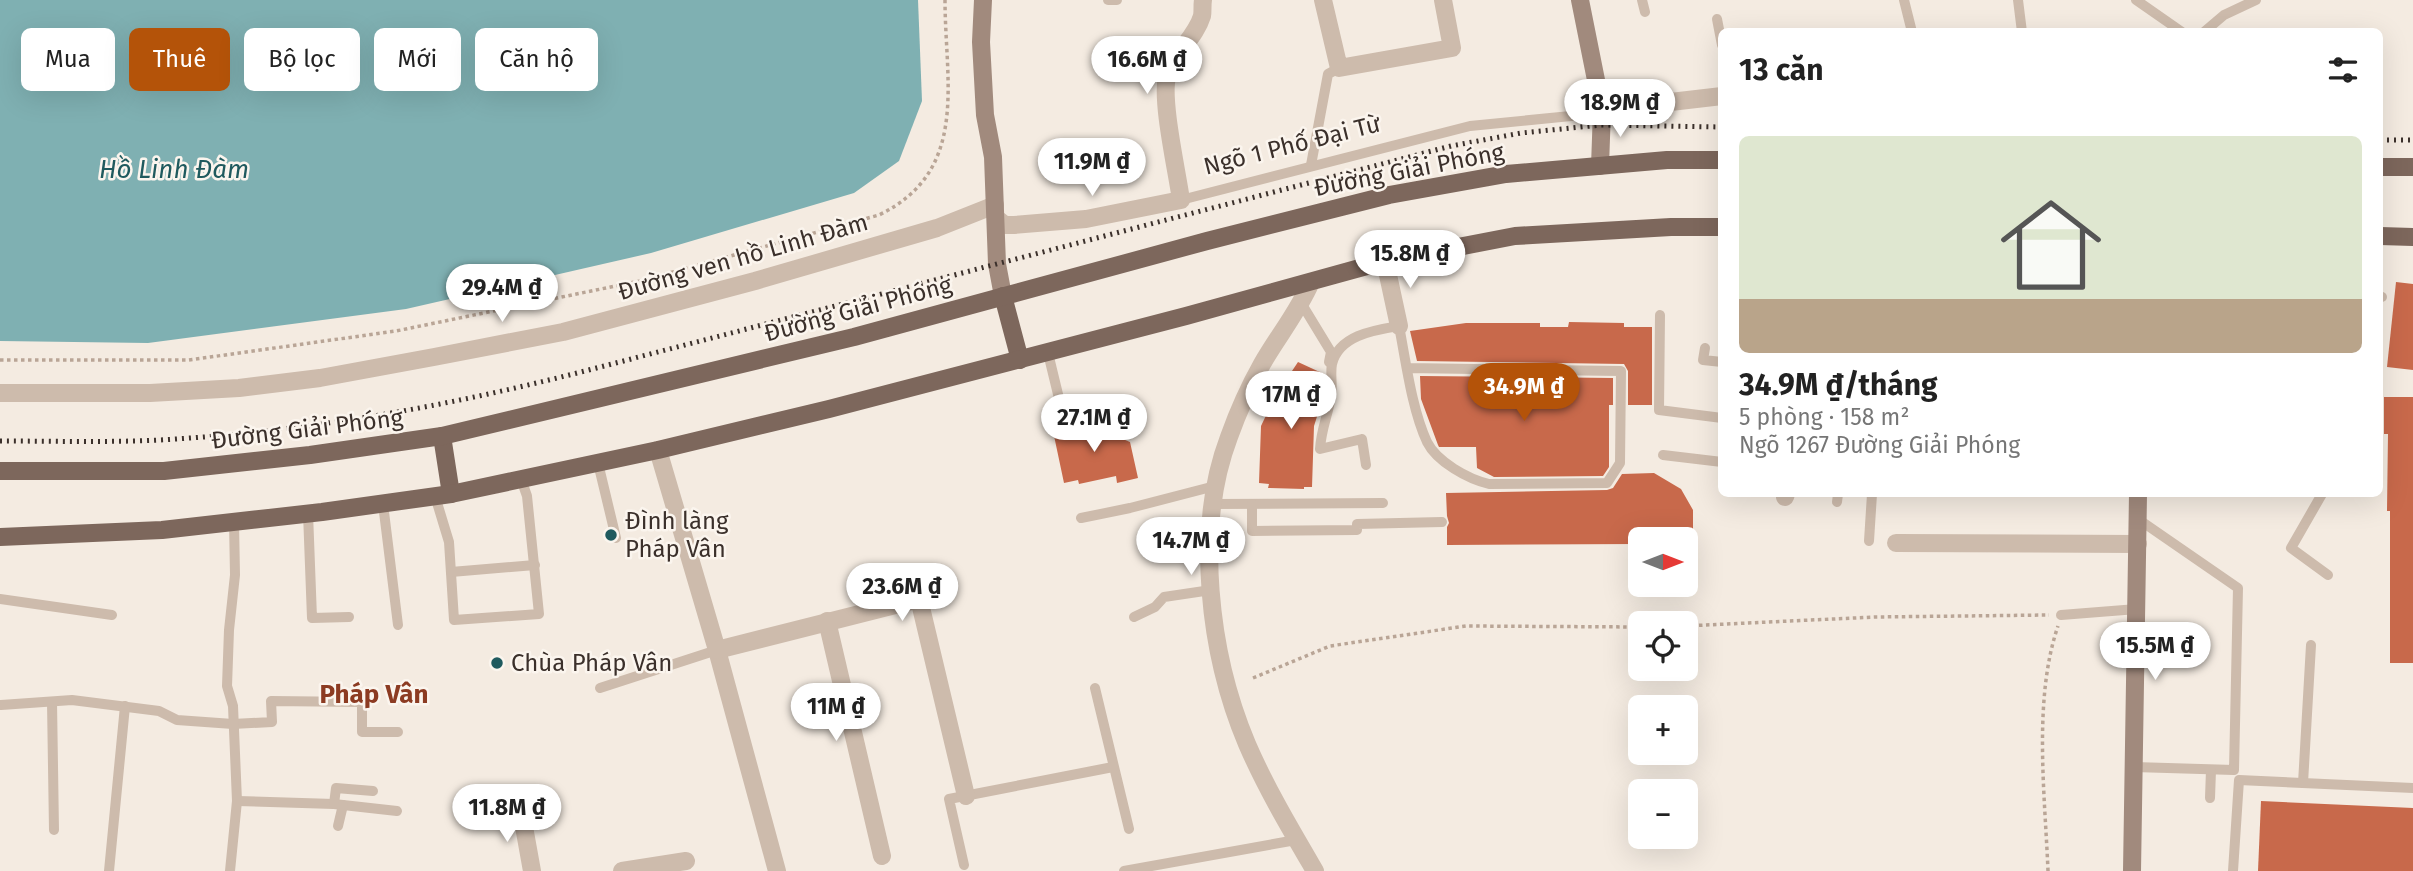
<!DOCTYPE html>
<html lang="vi">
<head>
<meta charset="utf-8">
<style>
	:root { --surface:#fff; --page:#f2f2f2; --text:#222; --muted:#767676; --line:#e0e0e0; --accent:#b45309 }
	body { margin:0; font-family:"Fira Sans",sans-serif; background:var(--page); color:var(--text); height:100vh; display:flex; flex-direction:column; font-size:26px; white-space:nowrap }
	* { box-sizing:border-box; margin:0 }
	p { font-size:23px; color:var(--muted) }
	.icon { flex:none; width:38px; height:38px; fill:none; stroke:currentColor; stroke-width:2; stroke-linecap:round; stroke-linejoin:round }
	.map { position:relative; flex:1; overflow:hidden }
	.side { position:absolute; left:1718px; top:28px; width:665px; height:469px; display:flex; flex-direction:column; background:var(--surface); border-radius:10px; box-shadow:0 7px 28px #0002 }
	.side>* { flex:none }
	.hud { position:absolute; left:21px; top:28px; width:665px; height:63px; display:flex; gap:14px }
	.needle { width:46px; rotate:90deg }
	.buttons { position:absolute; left:1628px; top:527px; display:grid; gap:14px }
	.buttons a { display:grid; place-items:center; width:70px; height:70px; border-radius:10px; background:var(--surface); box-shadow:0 7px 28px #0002; font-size:35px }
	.price { position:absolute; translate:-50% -60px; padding:0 16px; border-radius:24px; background:#fff; color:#222; font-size:23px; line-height:46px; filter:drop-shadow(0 2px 4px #0008) }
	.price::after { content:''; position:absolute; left:50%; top:42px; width:21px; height:16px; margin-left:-10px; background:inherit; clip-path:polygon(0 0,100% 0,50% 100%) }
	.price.on { background:var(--accent); color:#fff }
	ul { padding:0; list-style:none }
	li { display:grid; align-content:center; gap:14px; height:371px; padding:0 21px }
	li+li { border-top:2px solid var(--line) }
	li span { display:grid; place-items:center; height:217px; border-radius:10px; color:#555 }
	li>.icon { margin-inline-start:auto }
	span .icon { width:126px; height:126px; fill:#fffc; stroke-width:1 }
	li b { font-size:30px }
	h2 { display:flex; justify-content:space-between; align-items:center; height:84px; padding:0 21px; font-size:30px }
	.chip { padding:0 24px; border-radius:10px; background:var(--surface); box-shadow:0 7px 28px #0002; font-size:24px; line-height:63px }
	.chip.on { background:var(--accent); color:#fff }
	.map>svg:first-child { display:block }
</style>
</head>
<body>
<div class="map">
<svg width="2413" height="871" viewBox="0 0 2413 871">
	<rect width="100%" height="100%" fill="#f4ebe1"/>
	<polygon fill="#7fb0b2" points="0,0 918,0 922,101 899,161 854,193 651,253 406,309 148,343 0,341"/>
	<g fill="#c8694b">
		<polygon points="2396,282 2413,284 2413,370 2387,367"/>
		<polygon points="1569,322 1624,323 1624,327 1652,327 1652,405 1628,405 1628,371 1624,364 1417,361 1410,331 1466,323 1540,323 1540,327 1568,327"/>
		<polygon points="1298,362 1324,374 1324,384 1320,392 1324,394 1322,401 1314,426 1312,487 1304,487 1304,489 1268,488 1269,484 1259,483 1261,426 1285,376 1288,377"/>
		<polygon points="1420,376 1613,378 1613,405 1609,405 1609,467 1603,476 1494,477 1477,468 1476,447 1439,447 1438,445 1421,399"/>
		<polygon points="2384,397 2413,397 2413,663 2390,663 2390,511 2387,511 2388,434 2384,434"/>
		<polygon points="1096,421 1118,437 1130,442 1138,478 1117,483 1116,476 1079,484 1078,480 1064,483 1053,431"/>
		<polygon points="1654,473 1681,489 1693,510 1693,539 1640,539 1640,544 1447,545 1447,527 1449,523 1447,516 1446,493 1607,490 1613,488 1622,474"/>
		<polygon points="2261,801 2413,808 2413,871 2258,871"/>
	</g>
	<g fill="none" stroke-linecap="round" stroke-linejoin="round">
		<g stroke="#b9a596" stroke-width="3.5" stroke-dasharray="3.5 3.5" stroke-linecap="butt">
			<path d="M0,360H189L396,331L640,281L879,215C970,171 945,82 945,0"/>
			<polyline points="1685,626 1875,617 2049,615"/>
			<polyline points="1253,678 1330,646 1466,626 1640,627"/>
			<path d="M2048,871C2045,795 2033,699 2058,626"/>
		</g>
		<g stroke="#cdbbac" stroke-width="10">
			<polyline points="1108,0 1117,0"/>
			<polyline points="1642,0 1645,12"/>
			<polyline points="1904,0 1912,32"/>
			<polyline points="2018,0 2022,32"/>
			<polyline points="2136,0 2182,32"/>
			<polyline points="1717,19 1722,45"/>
			<polyline points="2204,32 2224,15 2256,0"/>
			<polyline points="1311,165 1328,74 1339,68"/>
			<polyline points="1181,200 1470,126 1591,114 1602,110"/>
			<polyline points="2380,297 2382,297"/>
			<polyline points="1303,302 1303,306 1331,352 1329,362"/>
			<polyline points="1660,315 1659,410 1722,418"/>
			<polyline points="1705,348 1703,360 1722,362"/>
			<polyline points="1048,353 1064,419 1097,413 1122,431"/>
			<polyline points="1663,455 1722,462"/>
			<polyline points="598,463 616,538"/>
			<path d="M1366,465L1362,439L1320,449C1321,430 1328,415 1331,396C1333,386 1330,374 1332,364C1339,335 1375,330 1399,326C1406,362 1412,410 1427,442C1437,462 1468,479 1489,484L1607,483L1620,463L1621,371L1407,368"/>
			<polyline points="2322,494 2291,548 2328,575"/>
			<polyline points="435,496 449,542 454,620 539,614 527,496 521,479"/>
			<polyline points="1837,502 1838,494"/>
			<polyline points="383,504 398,625"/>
			<polyline points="1213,504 1383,503"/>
			<polyline points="1252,504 1252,531 1357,530 1357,524 1442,522"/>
			<polyline points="308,513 312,618 349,617"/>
			<polyline points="1081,518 1130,508 1215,486"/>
			<polyline points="1869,541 1872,494"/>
			<polyline points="451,572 535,565"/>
			<polyline points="0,599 112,615"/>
			<polyline points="2061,615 2137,609"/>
			<polyline points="1134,617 1155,607 1164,597 1211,590"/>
			<polyline points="600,688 717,650"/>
			<polyline points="1095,688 1129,829"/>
			<polyline points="52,702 54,830"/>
			<polyline points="1,705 72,700 159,711 177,720 233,724 272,722 271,701 362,702 362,732 398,732"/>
			<polyline points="2134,767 2234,770 2238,588 2138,519"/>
			<polyline points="2303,783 2311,645"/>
			<polyline points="2210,798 2211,770"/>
			<polyline points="237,801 334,804 397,811"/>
			<polyline points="334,804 336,788 373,791"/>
			<polyline points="338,826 343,805"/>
			<polyline points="964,865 949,799 1113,767"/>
			<polyline points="109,871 125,706"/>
			<polyline points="230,871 237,801 233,706 227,686 229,630 235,575 234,522"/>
			<polyline points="1124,871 1296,840"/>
			<polyline points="2233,871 2239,780 2413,788"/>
		</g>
		<g stroke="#cdbbac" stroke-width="18">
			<polyline points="1323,0 1339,68 1452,48 1443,0"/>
			<polyline points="1602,110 1722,96"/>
			<path d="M996,218L1005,225H1014L1086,219L1181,200C1177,171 1161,101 1167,77C1173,53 1195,39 1202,16C1203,11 1202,5 1203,0"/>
			<polyline points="1385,261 1399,326"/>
			<path d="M1311,282C1298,312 1278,336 1262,364C1249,387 1238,412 1229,437C1194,529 1209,654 1247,744C1266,788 1291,830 1315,871"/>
			<polyline points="0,393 150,393 239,388 320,378 434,357 563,332 755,281 937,228 995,205"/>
			<polyline points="658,450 717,650 777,871"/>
			<polyline points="1785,497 1786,494"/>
			<polyline points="1896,543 2138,544"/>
			<polyline points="827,621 882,856"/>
			<polyline points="717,650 919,599 966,796"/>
			<polyline points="521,810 532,871"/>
			<polyline points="622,871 686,861"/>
		</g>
		<g stroke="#a18a7d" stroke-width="18">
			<polyline points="983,0 981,42 985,115 993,157 997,264 1003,296"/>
			<polyline points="1580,0 1602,110 1600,166"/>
			<polyline points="2132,871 2138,494"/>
		</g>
		<g stroke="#7d675c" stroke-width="18">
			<polyline points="2380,167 2413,167"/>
			<polyline points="2380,236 2413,237"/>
			<polyline points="1003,296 1020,360"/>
			<polyline points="442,436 451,494"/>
			<polyline points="0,471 164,471 310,455 442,436 854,337 1207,241 1389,195 1506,174 1667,160 1722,160"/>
			<polyline points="0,537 162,530 322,512 451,494 658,450 829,409 1186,316 1385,261 1515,236 1671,227 1722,227"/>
		</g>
		<g stroke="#3b302b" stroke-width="5" stroke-dasharray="2 5" stroke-linecap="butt">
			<polyline points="2380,140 2413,140"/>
			<path d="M0,441C58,441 118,443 176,439C314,430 448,406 581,372L1451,146L1521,133L1601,125L1722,127"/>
		</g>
	</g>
	<g fill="#1f5a5e" stroke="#fbf5ee" stroke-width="2.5">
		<circle cx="611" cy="535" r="7"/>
		<circle cx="497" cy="663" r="7"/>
	</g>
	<g text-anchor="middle" stroke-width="5" stroke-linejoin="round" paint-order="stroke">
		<g font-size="24" fill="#3b302b" stroke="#fbf5ee">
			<text transform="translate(1292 145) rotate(-14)" y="8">Ngõ 1 Phố Đại Từ</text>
			<text transform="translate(1409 170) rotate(-11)" y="8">Đường Giải Phóng</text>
			<text transform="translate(743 257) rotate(-16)" y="8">Đường ven hồ Linh Đàm</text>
			<text transform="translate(858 309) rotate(-15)" y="8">Đường Giải Phóng</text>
			<text transform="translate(307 429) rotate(-7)" y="8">Đường Giải Phóng</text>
		</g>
		<g font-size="24" fill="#3b302b" stroke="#fbf5ee" text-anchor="start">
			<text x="625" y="529">Đình làng<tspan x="625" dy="28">Pháp Vân</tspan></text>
			<text x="511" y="671">Chùa Pháp Vân</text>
		</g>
		<g font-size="26" font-style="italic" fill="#1f5a5e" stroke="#fbf5ee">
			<text x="174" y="178">Hồ Linh Đàm</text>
		</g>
		<g font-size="26" font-weight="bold" fill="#8c3b22" stroke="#fbf5ee">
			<text x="374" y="703">Pháp Vân</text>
		</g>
	</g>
</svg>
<div class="buttons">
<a><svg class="needle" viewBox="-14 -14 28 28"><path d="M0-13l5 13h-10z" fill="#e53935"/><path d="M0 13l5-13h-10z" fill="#767676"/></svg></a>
<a><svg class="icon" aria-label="locate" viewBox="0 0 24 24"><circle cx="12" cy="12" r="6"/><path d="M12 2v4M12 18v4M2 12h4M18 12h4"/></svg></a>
<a>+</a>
<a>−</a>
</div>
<b class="price" style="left:1147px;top:96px">16.6M ₫</b>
<b class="price" style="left:1620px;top:139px">18.9M ₫</b>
<b class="price" style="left:1092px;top:198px">11.9M ₫</b>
<b class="price" style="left:1410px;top:290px">15.8M ₫</b>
<b class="price" style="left:502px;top:324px">29.4M ₫</b>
<b class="price on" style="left:1524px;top:423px">34.9M ₫</b>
<b class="price" style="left:1291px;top:431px">17M ₫</b>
<b class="price" style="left:1094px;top:454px">27.1M ₫</b>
<b class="price" style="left:1191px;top:577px">14.7M ₫</b>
<b class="price" style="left:902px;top:623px">23.6M ₫</b>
<b class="price" style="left:2155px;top:682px">15.5M ₫</b>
<b class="price" style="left:836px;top:743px">11M ₫</b>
<b class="price" style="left:507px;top:844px">11.8M ₫</b>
<div class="hud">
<a class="chip">Mua</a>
<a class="chip on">Thuê</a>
<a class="chip">Bộ lọc</a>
<a class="chip">Mới</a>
<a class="chip">Căn hộ</a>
</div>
<section class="side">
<h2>13 căn<svg class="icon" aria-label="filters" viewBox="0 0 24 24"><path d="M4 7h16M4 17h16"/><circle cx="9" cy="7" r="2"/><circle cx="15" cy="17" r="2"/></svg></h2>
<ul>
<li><span style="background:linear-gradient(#dfe7d0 75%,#b9a48a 0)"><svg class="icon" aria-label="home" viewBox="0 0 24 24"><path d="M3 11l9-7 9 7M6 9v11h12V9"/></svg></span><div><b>34.9M ₫/tháng</b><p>5 phòng · 158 m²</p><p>Ngõ 1267 Đường Giải Phóng</p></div></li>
</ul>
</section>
</div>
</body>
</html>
